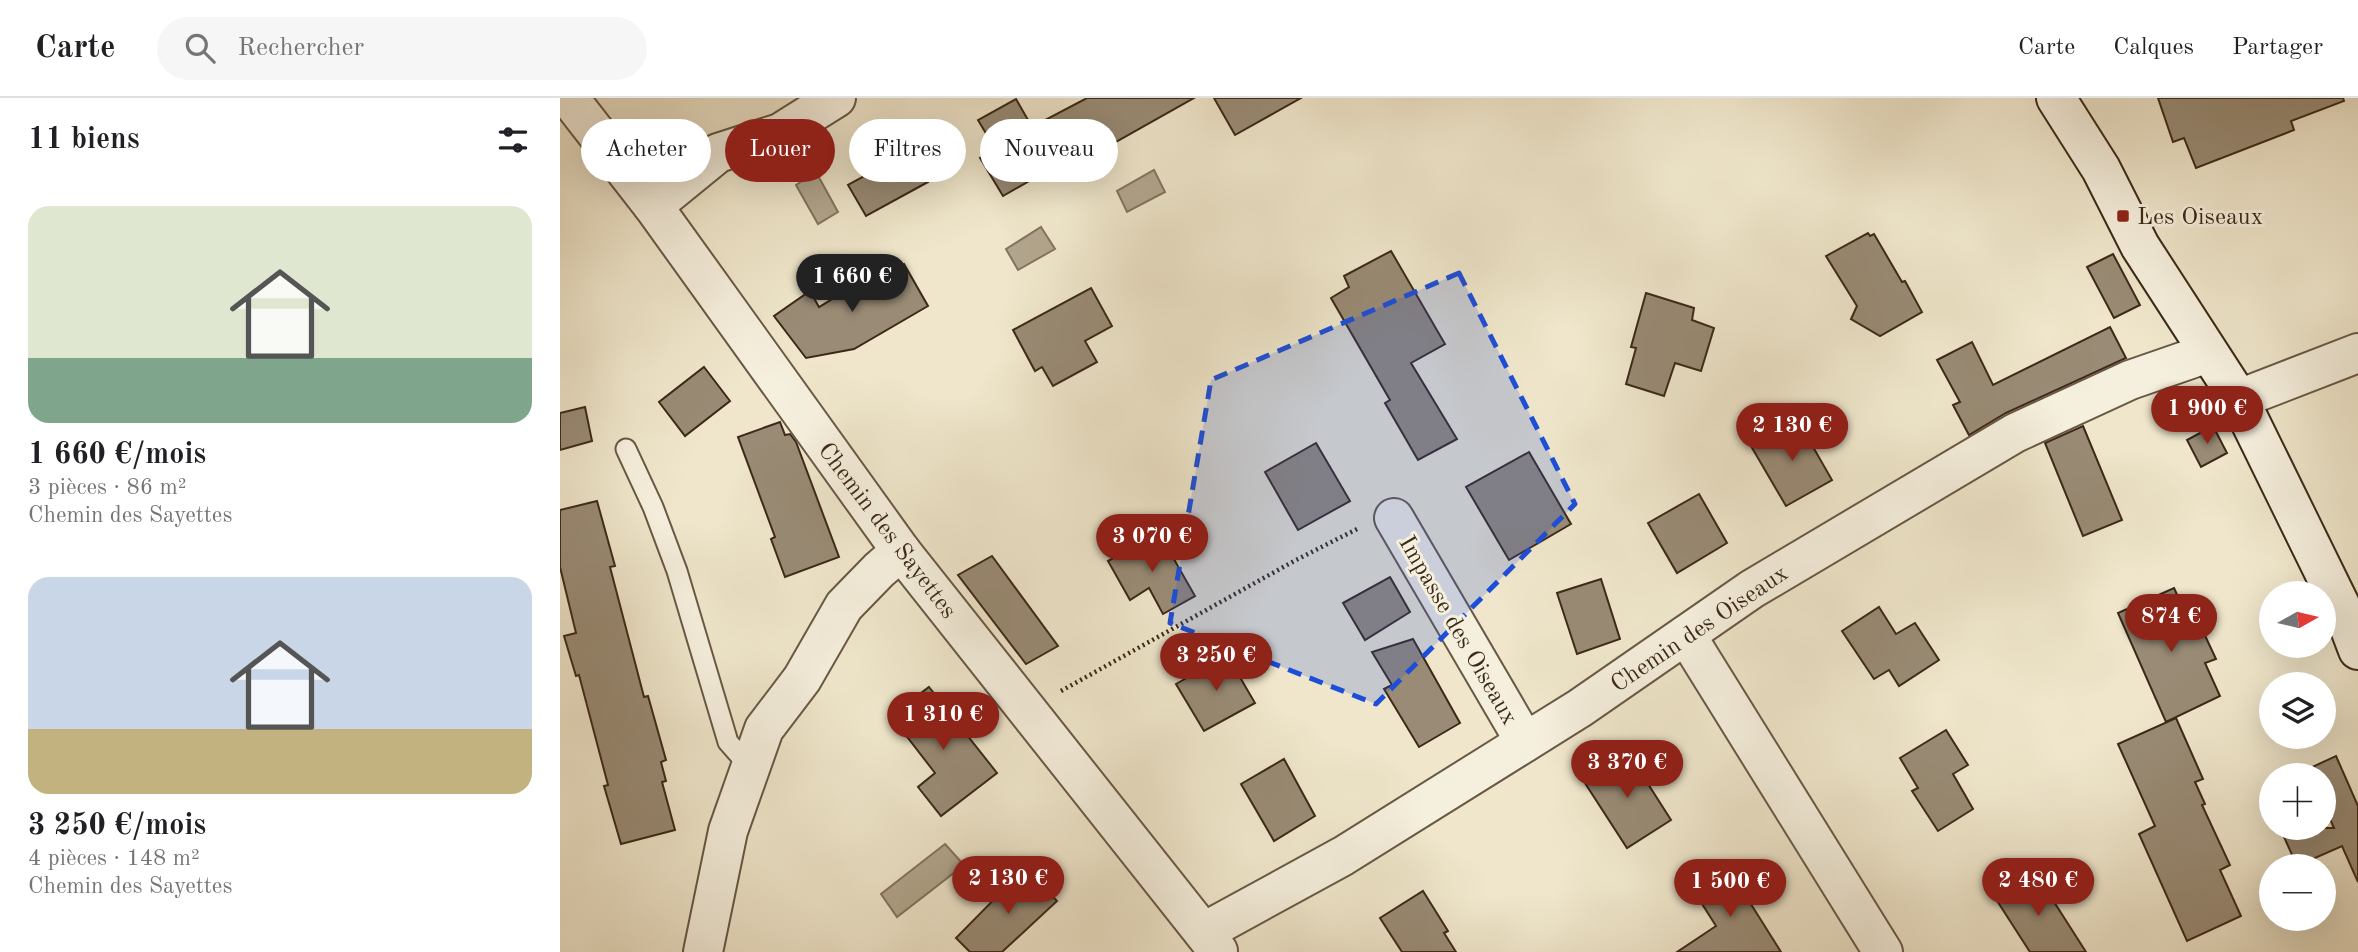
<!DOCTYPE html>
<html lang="fr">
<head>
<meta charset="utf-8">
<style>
	:root { --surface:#fff; --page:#f6f6f6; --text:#202124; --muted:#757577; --line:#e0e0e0; --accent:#8f2418 }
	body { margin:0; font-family:"Old Standard TT",serif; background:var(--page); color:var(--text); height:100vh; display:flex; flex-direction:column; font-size:26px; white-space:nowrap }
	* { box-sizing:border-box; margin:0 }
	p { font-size:23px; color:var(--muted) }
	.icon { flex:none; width:38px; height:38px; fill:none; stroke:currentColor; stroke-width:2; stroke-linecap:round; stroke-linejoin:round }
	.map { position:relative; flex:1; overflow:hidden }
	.side { display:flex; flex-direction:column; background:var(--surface); width:560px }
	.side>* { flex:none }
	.banner { position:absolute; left:21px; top:21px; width:665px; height:63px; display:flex; gap:14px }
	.needle { width:46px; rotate:82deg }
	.controls { position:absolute; left:1699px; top:483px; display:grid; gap:14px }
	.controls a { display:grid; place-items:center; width:77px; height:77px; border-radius:50%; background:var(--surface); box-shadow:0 7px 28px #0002; font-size:35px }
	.price { position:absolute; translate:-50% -60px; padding:0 16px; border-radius:24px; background:var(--accent); color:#fff; font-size:23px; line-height:46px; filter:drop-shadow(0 2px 4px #0008) }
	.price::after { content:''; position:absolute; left:50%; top:42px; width:21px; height:16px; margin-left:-10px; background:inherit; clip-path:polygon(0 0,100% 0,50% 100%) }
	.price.on { background:#222; color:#fff }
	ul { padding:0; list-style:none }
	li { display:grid; align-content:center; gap:14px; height:371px; padding:0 28px }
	li span { display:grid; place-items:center; height:217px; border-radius:21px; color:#555 }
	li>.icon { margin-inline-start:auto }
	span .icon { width:126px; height:126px; fill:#fffc; stroke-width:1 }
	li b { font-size:30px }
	h2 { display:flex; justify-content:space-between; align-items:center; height:84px; padding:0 28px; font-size:30px }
	.tag { padding:0 24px; border-radius:32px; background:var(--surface); box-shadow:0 7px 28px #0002; font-size:24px; line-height:63px }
	.tag.on { background:var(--accent); color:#fff }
	header { display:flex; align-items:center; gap:42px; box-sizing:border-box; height:98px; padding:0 35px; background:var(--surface); border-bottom:2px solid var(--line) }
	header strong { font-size:33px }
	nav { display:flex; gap:38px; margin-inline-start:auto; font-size:24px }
	.search { width:490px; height:63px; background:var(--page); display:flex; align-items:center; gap:18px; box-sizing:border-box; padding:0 24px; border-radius:38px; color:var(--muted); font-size:26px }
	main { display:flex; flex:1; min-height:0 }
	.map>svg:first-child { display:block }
</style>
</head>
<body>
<header>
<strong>Carte</strong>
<div class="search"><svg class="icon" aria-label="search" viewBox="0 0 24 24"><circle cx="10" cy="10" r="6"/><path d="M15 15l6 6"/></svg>Rechercher</div>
<nav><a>Carte</a><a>Calques</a><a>Partager</a></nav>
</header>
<main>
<section class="side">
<h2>11 biens<svg class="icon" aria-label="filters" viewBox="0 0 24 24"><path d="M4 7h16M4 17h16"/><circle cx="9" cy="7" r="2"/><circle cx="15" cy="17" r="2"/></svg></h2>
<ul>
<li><span style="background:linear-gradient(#dfe7d0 70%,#7fa58c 0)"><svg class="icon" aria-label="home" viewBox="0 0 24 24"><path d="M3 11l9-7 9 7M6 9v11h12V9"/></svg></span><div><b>1 660 €/mois</b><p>3 pièces · 86 m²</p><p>Chemin des Sayettes</p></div></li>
<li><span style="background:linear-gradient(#c9d6e8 70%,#c2b280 0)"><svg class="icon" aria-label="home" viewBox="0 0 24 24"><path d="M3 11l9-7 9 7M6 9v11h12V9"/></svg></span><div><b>3 250 €/mois</b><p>4 pièces · 148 m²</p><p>Chemin des Sayettes</p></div></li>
</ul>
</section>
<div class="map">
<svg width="1798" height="854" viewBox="0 0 1798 854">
	<rect width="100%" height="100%" fill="#efe6cb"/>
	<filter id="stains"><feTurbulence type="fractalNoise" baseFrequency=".00286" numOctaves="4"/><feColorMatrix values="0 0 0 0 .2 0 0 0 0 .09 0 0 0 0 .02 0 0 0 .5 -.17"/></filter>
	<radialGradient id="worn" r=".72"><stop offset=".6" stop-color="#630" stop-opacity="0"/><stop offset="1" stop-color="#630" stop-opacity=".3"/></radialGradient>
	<g fill="#b2a68e" stroke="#83745f" stroke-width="2">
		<polygon points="594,72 605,94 567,114 557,93"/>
		<polygon points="256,74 278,114 258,126 236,87"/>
		<polygon points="481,129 495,151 458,172 446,151"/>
		<polygon points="385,746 404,767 337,819 321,796"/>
	</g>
	<g fill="#998b75" stroke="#3c2918" stroke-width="2">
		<polygon points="527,0 634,0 545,50 541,42 443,98 420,60 436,52 418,22 456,1 472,29"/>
		<polygon points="654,0 741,0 675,37"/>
		<polygon points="1598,0 1783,0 1784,3 1731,23 1734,32 1636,70 1624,40 1613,44"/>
		<polygon points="336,25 368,84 306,118 288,87 306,77 291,50"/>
		<polygon points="1308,135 1310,138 1314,136 1342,184 1345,183 1362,214 1320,238 1291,221 1297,208 1266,158"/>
		<polygon points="831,153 885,246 851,265 897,341 858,362 825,305 830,302 771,200 789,189 784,178"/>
		<polygon points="1553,156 1580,207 1554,220 1527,169"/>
		<polygon points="344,166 368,208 294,251 246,260 214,218 250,193 259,209 312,177 314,182"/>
		<polygon points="531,190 552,228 525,243 537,264 493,288 482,269 475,273 453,232"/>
		<polygon points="1086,195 1134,210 1132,222 1154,230 1141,273 1115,265 1104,298 1066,286 1076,250 1071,249"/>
		<polygon points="1550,229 1566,260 1446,315 1409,337 1393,307 1400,304 1377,262 1412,244 1433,287"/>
		<polygon points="144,269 170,303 125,338 99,304"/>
		<polygon points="25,309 32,343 0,352 0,315"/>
		<polygon points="1237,321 1272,382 1226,408 1191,348"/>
		<polygon points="220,324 225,337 230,336 236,344 279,459 225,479 211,441 215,439 178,339"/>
		<polygon points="1523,328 1562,422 1523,438 1485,345"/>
		<polygon points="1653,328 1667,355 1641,369 1627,342"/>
		<polygon points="756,345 790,403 738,432 705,374"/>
		<polygon points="969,354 1011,426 949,462 906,389"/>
		<polygon points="1139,396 1167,445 1117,475 1088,425"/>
		<polygon points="37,403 55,468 50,469 84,599 88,598 106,662 101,664 106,683 102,684 115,732 61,746 44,688 48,687 19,577 16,578 4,538 16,535 0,469 0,412"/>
		<polygon points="599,435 635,498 603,516 589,490 570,502 548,463"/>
		<polygon points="432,458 498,548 466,566 398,477"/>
		<polygon points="830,479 850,514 805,542 783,505"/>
		<polygon points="1041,481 1060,541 1017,556 997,495"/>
		<polygon points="1614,490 1633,532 1641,529 1656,561 1645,565 1660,598 1606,624 1558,515"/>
		<polygon points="1319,509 1336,536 1355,525 1379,562 1339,588 1329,572 1314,581 1282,533"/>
		<polygon points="853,541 900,625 859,649 824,591 832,587 812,554"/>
		<polygon points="667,557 695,605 644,633 616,586"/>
		<polygon points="369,589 437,675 381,718 358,689 375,675 331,618"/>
		<polygon points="1616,620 1643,681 1635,684 1645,706 1642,707 1670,767 1660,772 1681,818 1627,843 1579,736 1595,728 1558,646"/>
		<polygon points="1386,632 1408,667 1393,676 1413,711 1378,733 1352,693 1358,690 1340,660"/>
		<polygon points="1067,653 1111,722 1067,750 1023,682"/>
		<polygon points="1776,658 1798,708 1798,784 1782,748 1737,768 1720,730 1774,730 1764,708 1764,677 1750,677 1748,671"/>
		<polygon points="724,661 755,718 714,743 681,686"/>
		<polygon points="1167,768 1221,854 1117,854 1156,828 1132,790"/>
		<polygon points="465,770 497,803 442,854 410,854 396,840"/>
		<polygon points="1475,774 1526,854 1470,854 1434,798"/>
		<polygon points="863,793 888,833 884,835 896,854 842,854 820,820"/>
	</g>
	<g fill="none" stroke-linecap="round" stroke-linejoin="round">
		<g stroke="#695845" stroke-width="23">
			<polyline id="lane" points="66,351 93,409 117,473 168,644 191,670"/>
		</g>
		<g stroke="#695845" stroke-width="42">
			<g id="street">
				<polyline points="9,0 93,108 341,453 658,853"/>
				<polyline points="93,108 158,55 220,35 276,0"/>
				<polyline points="1679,301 1798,255"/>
				<polyline points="834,420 965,644"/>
				<polyline points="1126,537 1323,854"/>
				<polyline points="644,834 783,758 1020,610 1192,491 1455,335 1570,282 1648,255"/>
				<polyline points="143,854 168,733 204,631 242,581 284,508 319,472 341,453"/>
			</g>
		</g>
		<g stroke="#3c2918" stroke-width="42">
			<polyline id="secondary" points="1496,0 1541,71 1580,148 1679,301 1784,515 1798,552"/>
		</g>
		<polyline stroke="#3c2918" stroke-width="4.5" stroke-dasharray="2 3.5" stroke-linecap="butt" points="501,593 736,462 797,431"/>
		<use href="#lane" stroke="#f5efdd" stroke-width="19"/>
		<use href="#street" stroke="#f5efdd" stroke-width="38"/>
		<use href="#secondary" stroke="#f5efdd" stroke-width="38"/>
	</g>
	<path fill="#1d4ed8" fill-opacity="0.2" stroke="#1d4ed8" stroke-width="5" stroke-dasharray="14 9" stroke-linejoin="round" d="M899,175L1015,406L816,606L610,525L651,282Z"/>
	<rect fill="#8f2418" stroke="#f5efdd" stroke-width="2.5" x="1556" y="111" width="14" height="14" rx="3.5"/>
	<g text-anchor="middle" stroke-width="6" stroke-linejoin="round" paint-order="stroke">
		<g font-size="24" fill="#3c2918" stroke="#f5efdd" text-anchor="start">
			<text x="1577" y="126">Les Oiseaux</text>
		</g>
		<g font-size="24" fill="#3c2918" stroke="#f5efdd">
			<text transform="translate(328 432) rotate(53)" y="8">Chemin des Sayettes</text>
			<text transform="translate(1139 530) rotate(-34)" y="8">Chemin des Oiseaux</text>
			<text transform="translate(899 532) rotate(60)" y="8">Impasse des Oiseaux</text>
		</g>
	</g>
	<rect width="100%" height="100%" filter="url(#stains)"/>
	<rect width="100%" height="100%" fill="url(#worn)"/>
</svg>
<div class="controls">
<a><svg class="needle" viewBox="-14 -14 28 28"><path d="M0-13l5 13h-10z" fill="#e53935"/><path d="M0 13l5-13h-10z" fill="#757577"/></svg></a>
<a><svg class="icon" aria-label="layers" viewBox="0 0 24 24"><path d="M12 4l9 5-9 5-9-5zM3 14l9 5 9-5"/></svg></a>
<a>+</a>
<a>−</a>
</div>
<b class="price on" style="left:292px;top:216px">1 660 €</b>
<b class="price" style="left:1647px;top:348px">1 900 €</b>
<b class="price" style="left:1232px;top:365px">2 130 €</b>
<b class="price" style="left:592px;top:476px">3 070 €</b>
<b class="price" style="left:1611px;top:556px">874 €</b>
<b class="price" style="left:656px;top:595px">3 250 €</b>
<b class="price" style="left:383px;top:654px">1 310 €</b>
<b class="price" style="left:1067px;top:702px">3 370 €</b>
<b class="price" style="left:448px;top:818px">2 130 €</b>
<b class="price" style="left:1478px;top:820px">2 480 €</b>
<b class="price" style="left:1170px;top:821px">1 500 €</b>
<div class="banner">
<a class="tag">Acheter</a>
<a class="tag on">Louer</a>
<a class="tag">Filtres</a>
<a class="tag">Nouveau</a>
</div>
</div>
</main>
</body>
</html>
